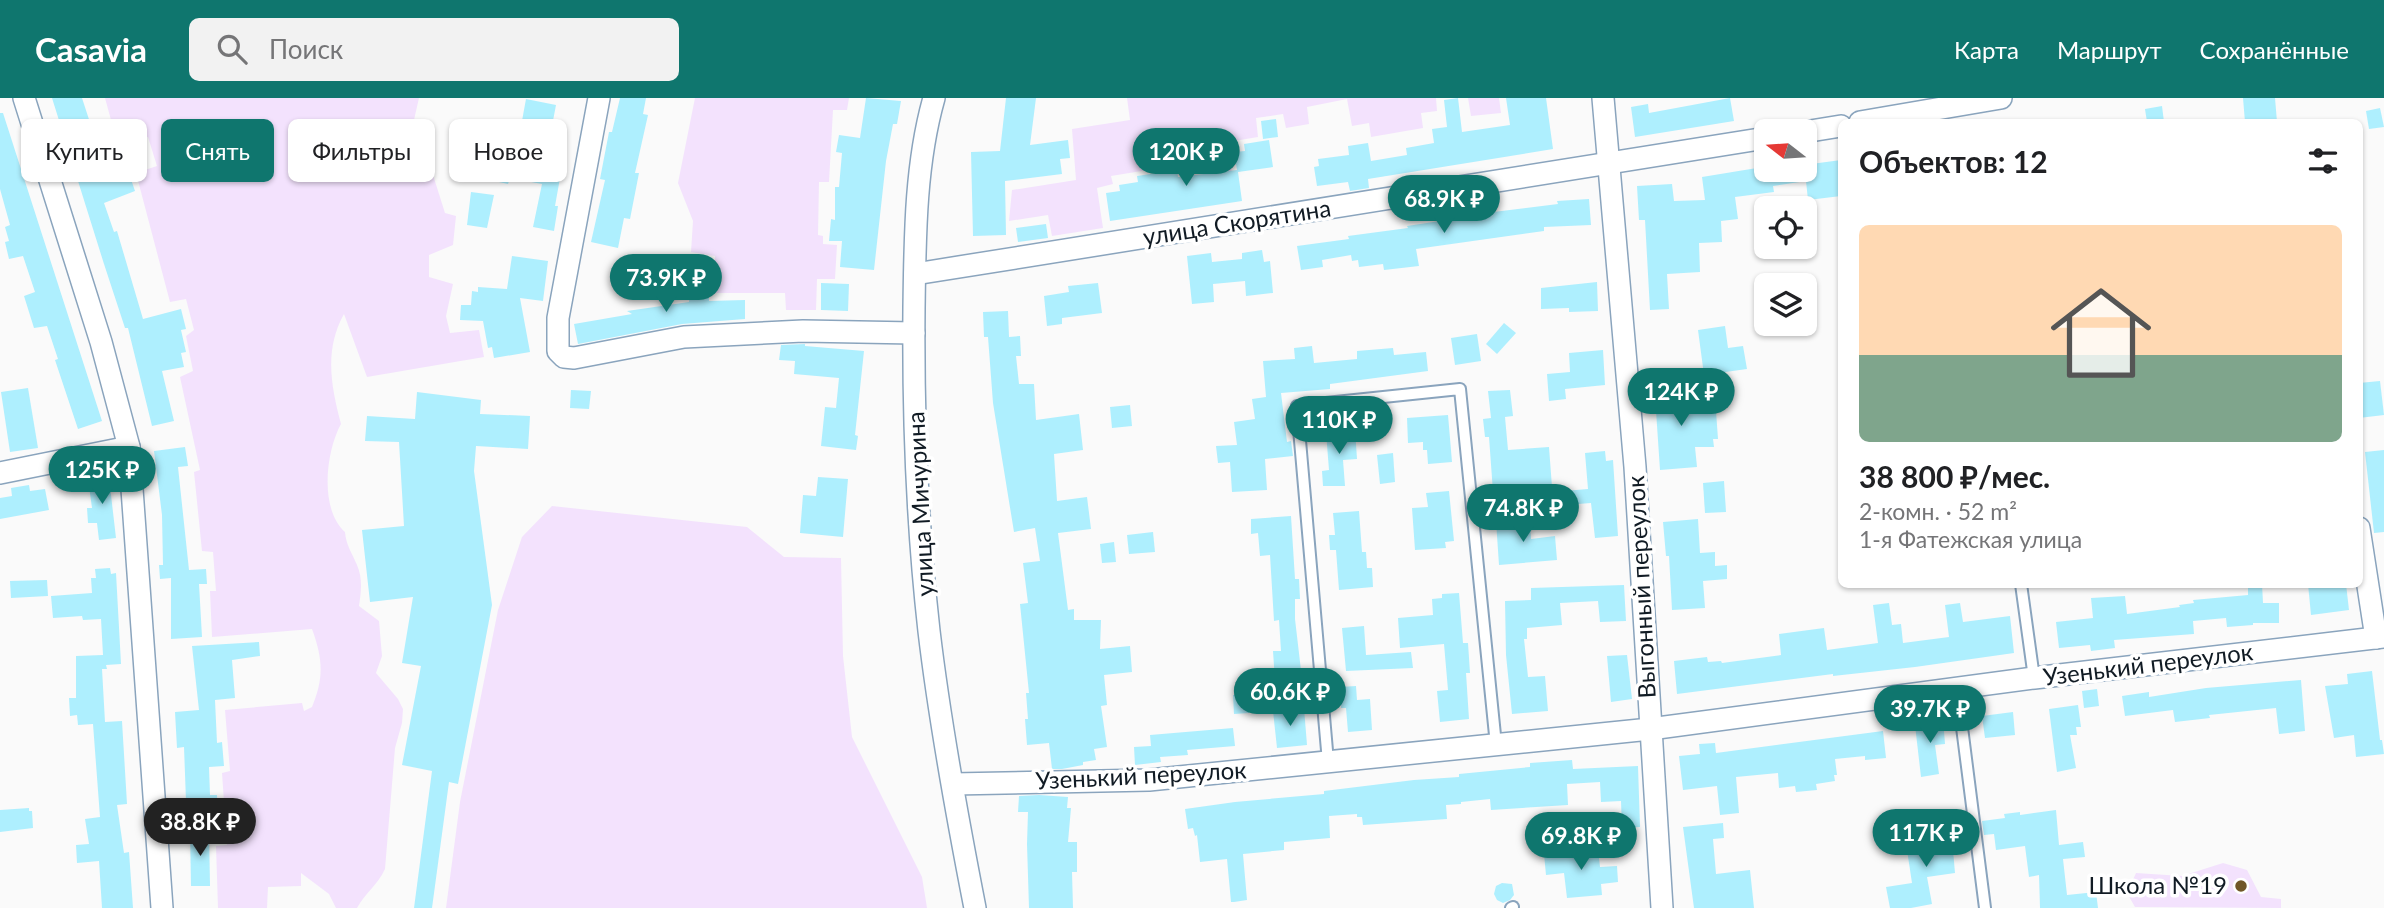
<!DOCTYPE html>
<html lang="ru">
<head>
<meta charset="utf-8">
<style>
	:root { --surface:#fff; --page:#f2f2f2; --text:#202124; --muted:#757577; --accent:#0f766e }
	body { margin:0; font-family:Lato,sans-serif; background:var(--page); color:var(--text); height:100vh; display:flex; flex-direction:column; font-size:26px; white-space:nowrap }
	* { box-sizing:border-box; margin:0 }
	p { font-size:23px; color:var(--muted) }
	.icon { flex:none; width:38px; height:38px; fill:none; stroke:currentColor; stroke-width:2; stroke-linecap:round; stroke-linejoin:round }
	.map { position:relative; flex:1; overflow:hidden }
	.side { position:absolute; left:1838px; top:21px; width:525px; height:469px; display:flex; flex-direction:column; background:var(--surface); border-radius:10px; box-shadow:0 2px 5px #0004 }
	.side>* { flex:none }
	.banner { position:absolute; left:21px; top:21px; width:665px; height:63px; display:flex; gap:14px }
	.needle { width:46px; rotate:287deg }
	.controls { position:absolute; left:1754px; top:21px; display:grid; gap:14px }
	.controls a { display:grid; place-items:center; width:63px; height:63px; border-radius:10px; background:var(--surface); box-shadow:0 2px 5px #0004; font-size:35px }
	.price { position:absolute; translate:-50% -60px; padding:0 16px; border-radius:24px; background:var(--accent); color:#fff; font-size:23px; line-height:46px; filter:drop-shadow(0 2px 4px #0008) }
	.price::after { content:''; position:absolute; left:50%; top:42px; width:21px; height:16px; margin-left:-10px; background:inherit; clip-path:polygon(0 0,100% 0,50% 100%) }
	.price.active { background:#222; color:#fff }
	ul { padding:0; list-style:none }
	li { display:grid; align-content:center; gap:14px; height:371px; padding:0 21px }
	li span { display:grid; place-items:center; height:217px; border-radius:10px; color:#555 }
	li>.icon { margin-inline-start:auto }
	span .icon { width:126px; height:126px; fill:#fffc; stroke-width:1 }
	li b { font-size:30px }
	h2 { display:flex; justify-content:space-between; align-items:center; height:84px; padding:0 21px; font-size:30px }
	.pill { padding:0 24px; border-radius:10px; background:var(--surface); box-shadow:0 2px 5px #0004; font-size:24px; line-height:63px }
	.pill.active { background:var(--accent); color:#fff }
	header { display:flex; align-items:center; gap:42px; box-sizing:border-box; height:98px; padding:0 35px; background:var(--accent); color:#fff }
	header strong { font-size:33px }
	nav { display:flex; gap:38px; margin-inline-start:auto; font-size:24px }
	.search { width:490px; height:63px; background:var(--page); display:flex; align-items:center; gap:18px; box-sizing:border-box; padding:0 24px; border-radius:10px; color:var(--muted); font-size:26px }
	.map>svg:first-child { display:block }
</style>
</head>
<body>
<header>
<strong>Casavia</strong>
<div class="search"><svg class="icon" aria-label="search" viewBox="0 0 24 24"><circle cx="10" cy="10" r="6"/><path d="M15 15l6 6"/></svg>Поиск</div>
<nav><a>Карта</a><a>Маршрут</a><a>Сохранённые</a></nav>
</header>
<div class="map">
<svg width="2384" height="810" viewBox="0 0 2384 810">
	<rect width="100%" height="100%" fill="#fafafa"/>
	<g fill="#f3e2fd">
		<path d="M105,0H419L411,35L433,77L445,115L456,118L453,147L429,157V179L453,186L446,218L450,235L479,232L484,259L367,279L344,216C324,252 331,288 341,326C326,353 319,411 345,434C346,447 352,455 357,467C363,481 361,494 359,508L379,523L382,558L376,575L398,601L403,611L402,625L395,650L385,771C377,788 365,795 357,810H336L329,796L301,775V788L268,789L267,810H218L216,748L227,747L222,675L230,673L225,612L302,605L304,613L312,609C324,580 323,561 312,531L212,539L210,493H216L213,454L202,453L194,374L200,372L180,279L193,273L186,238L194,232L186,201L170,204L136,75L157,68L148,39L117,44Z"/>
		<polygon points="695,0 849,0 847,12 833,12 829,84 819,84 818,137 823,138 823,146 837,147 835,181 817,181 816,212 786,212 785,195 715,195 715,158 691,154 693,123 678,85"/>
		<polygon points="1127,0 1436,0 1437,13 1421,15 1423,30 1371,39 1369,25 1352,28 1347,1 1307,9 1309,26 1286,30 1283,16 1256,20 1258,39 1228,44 1232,75 1220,77 1219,69 1186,73 1184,66 1111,78 1113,86 1097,90 1103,130 1052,138 1048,117 1009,123 1012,92 1076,82 1072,31 1130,22"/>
		<polygon points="1468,0 1499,0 1501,15 1471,18"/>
		<polygon points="552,408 747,429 784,459 841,460 843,558 852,639 922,779 927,810 446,810 460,704 498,512 522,439"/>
		<polygon points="2223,765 2247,772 2261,799 2281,801 2281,810 2135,809 2127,795 2136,775 2182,778"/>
	</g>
	<g fill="#aeeffe">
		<polygon points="52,0 82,0 98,49 106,46 111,62 123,58 135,93 104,105 114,134 117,133 143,221 181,211 186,231 181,232 186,254 181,255 184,269 162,273 174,323 152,328 128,230 125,230 104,166"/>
		<polygon points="620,0 646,0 643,16 648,17 635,75 639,75 630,121 624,120 618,150 591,144 605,82 600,81 609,34 612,34"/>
		<polygon points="866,0 901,3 897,26 893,26 886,63 874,172 840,169 842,143 829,143 831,121 835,122 835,89 839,89 842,55 836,54 839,37 860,40"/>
		<polygon points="1006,0 1036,0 1030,47 1068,42 1070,60 1060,61 1062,76 1005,83 1006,137 973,138 971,54 1000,53"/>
		<polygon points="1458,0 1462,34 1510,27 1506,0 1546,0 1553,51 1368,81 1369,90 1350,93 1348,84 1317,88 1314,69 1319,68 1318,61 1349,57 1348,48 1368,45 1371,63 1407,57 1406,50 1434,45 1432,31 1447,29 1444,2"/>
		<polygon points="1730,0 1734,23 1635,39 1631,9 1648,6 1649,15"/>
		<polygon points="2243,0 2275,0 2277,24 2245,24"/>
		<polygon points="526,1 556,7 547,54 557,56 555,68 562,69 555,108 558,108 554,133 533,129 542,86 510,80 508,86 490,82 498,45 517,50"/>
		<polygon points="2162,8 2164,24 2147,24 2145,11"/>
		<polygon points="2380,10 2384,29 2369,31 2366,13"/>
		<polygon points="0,15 3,15 102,323 78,331 55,262 58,261 47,228 34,230 24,198 35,194 23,158 9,161 5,144 9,143 5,129 10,127 0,91"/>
		<polygon points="1276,21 1278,39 1263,41 1261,23"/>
		<polygon points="1269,42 1273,69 1238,74 1242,103 1110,123 1106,95 1120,93 1119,87 1138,84 1137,78 1177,72 1178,79 1237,72 1234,54 1245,53 1244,46"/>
		<polygon points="1841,62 1841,98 1808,102 1806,83 1773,88 1774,94 1735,99 1738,121 1721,123 1722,144 1699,145 1700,174 1667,176 1669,211 1650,212 1645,122 1639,122 1637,88 1672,86 1674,103 1705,102 1702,79 1763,69 1763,72 1804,72 1804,67"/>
		<polygon points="471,94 494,97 487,130 467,127"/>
		<polygon points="1589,101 1591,127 1544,129 1544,133 1416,151 1419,168 1384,172 1383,166 1359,169 1358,162 1352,163 1351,157 1322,162 1323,169 1301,172 1297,148 1349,141 1348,138 1408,130 1407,128 1453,121 1453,119 1558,106 1557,103"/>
		<polygon points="1046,126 1048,140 1018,144 1016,130"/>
		<polygon points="1262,152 1264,164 1270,163 1273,195 1246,198 1245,183 1213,186 1214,204 1192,206 1187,158 1211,155 1212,164 1242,161 1242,155"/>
		<polygon points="512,158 548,163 543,203 520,200 530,254 494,260 492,249 488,250 483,223 460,222 461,207 471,207 472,193 478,194 478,189 507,191"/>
		<polygon points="691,166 705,166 704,185 709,185 709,203 745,202 745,221 682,226 578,246 574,226 632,216 627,213 689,204"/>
		<polygon points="1597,184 1598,213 1569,214 1569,210 1541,211 1541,190"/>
		<polygon points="821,185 849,186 848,213 821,212"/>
		<polygon points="1098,185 1102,215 1062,220 1062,226 1047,228 1044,198 1069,194 1068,188"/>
		<polygon points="1008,213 1009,239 1020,238 1021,258 1016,258 1019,286 1034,286 1036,322 1079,316 1083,352 1054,356 1057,403 1087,399 1091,431 1058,435 1068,512 1074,511 1074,522 1101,522 1100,551 1130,548 1132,574 1104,577 1107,607 1101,608 1107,649 1094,651 1096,662 1083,664 1083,667 1062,671 1052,671 1049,645 1027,647 1025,621 1028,621 1026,595 1029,595 1020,506 1028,505 1023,465 1040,463 1035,430 1014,434 993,305 988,239 984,239 983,214"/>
		<polygon points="1504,225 1516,235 1497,256 1486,246"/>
		<polygon points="1725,228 1728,250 1743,248 1747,271 1704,277 1698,232"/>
		<polygon points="1477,236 1481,263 1455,267 1451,240"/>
		<polygon points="805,246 805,248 864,253 855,337 858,338 856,352 821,348 825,309 836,310 839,280 794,276 795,263 779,262 781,247"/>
		<polygon points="1312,248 1314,265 1357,261 1357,253 1393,250 1394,257 1426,254 1428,273 1330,286 1330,291 1281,295 1287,344 1291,343 1293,358 1265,361 1267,392 1232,394 1230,364 1218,365 1216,348 1237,347 1234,324 1255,321 1252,301 1266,299 1263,263 1295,261 1294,250"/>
		<polygon points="1603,252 1605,287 1565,291 1566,301 1549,303 1547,276 1570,274 1569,255"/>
		<polygon points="1673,282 1674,297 1689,296 1691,316 1716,313 1718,341 1713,341 1714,349 1695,349 1697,369 1660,372 1654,283"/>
		<polygon points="2380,283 2384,317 2359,320 2359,285"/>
		<polygon points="28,290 38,350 10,354 1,294"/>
		<polygon points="571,292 591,293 589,311 570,310"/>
		<polygon points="1510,292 1513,318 1505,319 1508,352 1549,349 1552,389 1493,394 1489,339 1485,339 1483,321 1491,320 1488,293"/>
		<polygon points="417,294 481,302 480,316 530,318 528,351 476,348 474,373 492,507 458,686 449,684 432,810 414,810 432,673 402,667 421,568 402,565 413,499 370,504 362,432 404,428 399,344 365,343 367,318 415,321"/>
		<polygon points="1130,307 1132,328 1112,330 1110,309"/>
		<polygon points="1448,317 1452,364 1428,366 1427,352 1423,352 1423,344 1408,345 1407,320"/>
		<polygon points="1355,331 1357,361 1343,362 1345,388 1323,388 1322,373 1329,372 1326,334"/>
		<polygon points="185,349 188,368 178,369 189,472 206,471 207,486 199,486 202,539 171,541 171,480 160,481 159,467 163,467 162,417 154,353"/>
		<polygon points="2384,352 2384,434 2374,435 2365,354"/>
		<polygon points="1605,353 1606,363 1613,362 1618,438 1595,440 1591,405 1553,408 1552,394 1588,391 1585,355"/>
		<polygon points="1393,355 1395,384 1380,386 1377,357"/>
		<polygon points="108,371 116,440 99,442 97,425 88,425 87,410 92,410 89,388 94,387 93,373"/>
		<polygon points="818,379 848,381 843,439 800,435 803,397 816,398"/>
		<polygon points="1724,383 1726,414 1705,415 1703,385"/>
		<polygon points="29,387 30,393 45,391 49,412 0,421 0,400 12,398 11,390"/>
		<polygon points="1449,393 1454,443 1445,444 1446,450 1415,452 1412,410 1428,409 1426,395"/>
		<polygon points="1359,413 1362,454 1366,454 1367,470 1372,470 1373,489 1339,492 1336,452 1330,452 1329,437 1335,437 1333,415"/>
		<polygon points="1291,418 1295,481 1299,481 1300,501 1295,501 1295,521 1302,581 1275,583 1273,553 1281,553 1279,522 1274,523 1270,457 1260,458 1258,435 1251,436 1251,421"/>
		<polygon points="1530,420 1531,441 1555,438 1557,462 1499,467 1496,423"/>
		<polygon points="1698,421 1700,455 1715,454 1715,468 1727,467 1727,481 1703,483 1705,510 1672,512 1669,458 1666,458 1663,424"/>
		<polygon points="1153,434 1155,454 1129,456 1127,437"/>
		<polygon points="1114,444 1116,464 1102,465 1100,446"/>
		<polygon points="110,470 111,476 116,475 121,566 106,567 107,571 102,571 105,624 122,623 127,706 117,707 124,755 129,754 133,810 102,810 99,763 77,765 76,747 89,746 85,721 100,719 93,626 78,627 77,617 70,618 69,600 76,600 76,558 103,557 101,521 83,522 82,518 53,520 51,498 92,495 91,480 96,480 95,471"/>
		<polygon points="47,482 48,498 11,500 10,483"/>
		<polygon points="2248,486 2262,486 2263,505 2279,505 2279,525 2253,525 2253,527 2227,529 2226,520 2193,523 2194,536 2114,542 2115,550 2091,553 2090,547 2059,550 2056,524 2093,520 2091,500 2125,498 2127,516 2180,509 2179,507 2194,505 2193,502 2248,497"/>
		<polygon points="2308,486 2346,486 2349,512 2311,517"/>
		<polygon points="1624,487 1626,523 1600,524 1598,503 1560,505 1562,527 1527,530 1527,541 1524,541 1528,579 1545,578 1548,613 1512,616 1506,557 1505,503 1531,502 1531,490"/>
		<polygon points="1459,495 1463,545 1468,545 1470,575 1466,575 1469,621 1440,624 1437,593 1448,592 1444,546 1400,550 1398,520 1433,517 1432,501 1442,500 1442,496"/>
		<polygon points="1889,505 1892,527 1901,526 1903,545 1949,539 1945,507 1960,505 1963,524 2010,518 2014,555 1915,569 1833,578 1833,576 1677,596 1674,563 1707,559 1708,564 1721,563 1722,565 1781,557 1779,536 1824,530 1827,552 1878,545 1873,507"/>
		<polygon points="1364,528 1366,557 1411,554 1413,570 1346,573 1342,530"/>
		<polygon points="259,544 260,558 232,562 235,600 215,602 217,645 222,644 224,668 209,669 210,697 217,697 218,730 196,732 195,703 186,703 184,649 177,650 175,614 199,612 192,548"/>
		<polygon points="1627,557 1632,601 1611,604 1607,558"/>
		<polygon points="2372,573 2380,642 2382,642 2384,656 2356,659 2354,637 2334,640 2325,588 2348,586 2347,576"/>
		<polygon points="2301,582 2305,633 2279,636 2276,610 2209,617 2210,620 2175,624 2173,612 2125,618 2122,598 2149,594 2149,599 2206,590"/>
		<polygon points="1356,588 1357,602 1370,601 1372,632 1348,634 1346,610 1341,610 1340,589"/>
		<polygon points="2097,591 2099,608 2084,610 2082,593"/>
		<polygon points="1233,597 1248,597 1249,615 1234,616"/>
		<polygon points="2078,607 2081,629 2076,629 2077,637 2070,637 2076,670 2057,674 2049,611"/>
		<polygon points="1304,610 1307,647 1277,650 1273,613"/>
		<polygon points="2013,614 2015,637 1985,640 1982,618"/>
		<polygon points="1943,620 1945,646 1935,647 1939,676 1921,679 1915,627 1927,626 1926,622"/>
		<polygon points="1233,630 1235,648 1187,652 1188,657 1160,659 1161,664 1135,667 1134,649 1151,648 1150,637"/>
		<polygon points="1883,633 1886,660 1865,662 1865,658 1835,661 1837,677 1834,677 1835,683 1816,686 1817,692 1796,694 1795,688 1779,690 1778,675 1736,679 1739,715 1720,717 1717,688 1683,692 1679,658 1700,656 1699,646 1715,645 1716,655"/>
		<polygon points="1572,662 1573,671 1638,668 1640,729 1622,730 1621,703 1601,704 1600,684 1567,686 1568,707 1491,712 1490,701 1461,704 1461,706 1446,707 1447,721 1363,727 1362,719 1357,719 1357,716 1329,718 1330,740 1284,744 1284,752 1243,756 1247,802 1234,804 1231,804 1227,761 1200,764 1197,737 1195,738 1193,730 1188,731 1185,711 1235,704 1324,696 1324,693 1414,682 1459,679 1459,676 1530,669 1530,665"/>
		<polygon points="1039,697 1068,699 1067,710 1071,710 1068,744 1077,744 1077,774 1072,774 1073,810 1029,810 1027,746 1028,714 1018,714 1019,698"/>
		<polygon points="29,710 29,713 32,713 33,730 0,734 0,712"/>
		<polygon points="2056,712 2059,747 2083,744 2085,759 2063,761 2067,797 2096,794 2098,810 2040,810 2039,777 2029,779 2025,748 1996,752 1994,736 1984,737 1982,723 2005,720 2004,716 2020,714 2020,717"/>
		<polygon points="1723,725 1724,740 1713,741 1716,776 1750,772 1754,810 1694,810 1683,729"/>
		<polygon points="1955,725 1958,751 1953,752 1955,775 1927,779 1932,806 1911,810 1890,810 1886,789 1912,785 1907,752 1932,749 1930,729"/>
		<polygon points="190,733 209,733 210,788 191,788"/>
		<polygon points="1598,751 1600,769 1617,768 1618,784 1601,786 1602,797 1567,800 1564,775 1546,777 1544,756"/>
		<polygon points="1502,785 1512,786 1514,797 1510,802 1503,805 1497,802 1494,796 1496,788"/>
	</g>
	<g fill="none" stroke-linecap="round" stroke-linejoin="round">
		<g stroke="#8aa4bd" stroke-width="14">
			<g id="service">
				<polyline points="2021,486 2034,580"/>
				<polyline points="1957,590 1985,810"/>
				<polyline points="1328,664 1297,308 1460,291 1496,647"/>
				<polyline points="1511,810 1513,809"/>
			</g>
		</g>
		<g stroke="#8aa4bd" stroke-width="24">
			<g id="minor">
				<polyline points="24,0 101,244 129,349 162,810"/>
				<polyline points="599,0 558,220 558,253 564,259 574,260 684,239 803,233 914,235"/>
				<path d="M934,0C915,67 915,141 914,210C913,318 917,426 929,533C940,626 957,718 975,810"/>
				<polyline points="1603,0 1635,369 1662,810"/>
				<polyline points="1860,24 2001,0"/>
				<polyline points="1804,34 1841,28"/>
				<polyline points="915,176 1766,40"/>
				<polyline points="0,375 129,349"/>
				<polyline points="2359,430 2376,540"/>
				<polyline points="953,686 1149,682 1650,631 2034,580 2384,539"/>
			</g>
		</g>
		<use href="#service" stroke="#fff" stroke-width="10"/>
		<use href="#minor" stroke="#fff" stroke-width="21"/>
	</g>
	<circle fill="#705728" stroke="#fff" stroke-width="2.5" cx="2241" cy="788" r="7"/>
	<g text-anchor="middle" stroke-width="7" stroke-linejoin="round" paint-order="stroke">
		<g font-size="24" fill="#111b24" stroke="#fff">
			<text transform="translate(1237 125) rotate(-9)" y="8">улица Скорятина</text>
			<text transform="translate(921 406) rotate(-93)" y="8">улица Мичурина</text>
			<text transform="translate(1642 489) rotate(-93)" y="8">Выгонный переулок</text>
			<text transform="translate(2148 567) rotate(-7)" y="8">Узенький переулок</text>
			<text transform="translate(1141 678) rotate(-3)" y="8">Узенький переулок</text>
		</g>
		<g font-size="24" fill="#111b24" stroke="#fff" text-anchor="end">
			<text x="2227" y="796">Школа №19</text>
		</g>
	</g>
</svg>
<div class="controls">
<a><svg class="needle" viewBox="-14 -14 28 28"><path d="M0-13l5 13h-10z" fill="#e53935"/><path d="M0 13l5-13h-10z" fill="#757577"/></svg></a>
<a><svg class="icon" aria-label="locate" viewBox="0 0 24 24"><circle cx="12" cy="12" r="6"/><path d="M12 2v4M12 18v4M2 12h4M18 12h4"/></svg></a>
<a><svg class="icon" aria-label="layers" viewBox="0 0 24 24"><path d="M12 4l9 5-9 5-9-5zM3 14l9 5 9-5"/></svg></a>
</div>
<b class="price" style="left:1186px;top:90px">120K ₽</b>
<b class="price" style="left:1444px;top:137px">68.9K ₽</b>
<b class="price" style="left:666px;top:216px">73.9K ₽</b>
<b class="price" style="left:1681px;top:330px">124K ₽</b>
<b class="price" style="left:1339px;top:358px">110K ₽</b>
<b class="price" style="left:102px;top:408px">125K ₽</b>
<b class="price" style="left:1523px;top:446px">74.8K ₽</b>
<b class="price" style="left:1290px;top:630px">60.6K ₽</b>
<b class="price" style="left:1930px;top:647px">39.7K ₽</b>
<b class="price active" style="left:200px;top:760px">38.8K ₽</b>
<b class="price" style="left:1926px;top:771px">117K ₽</b>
<b class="price" style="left:1581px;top:774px">69.8K ₽</b>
<div class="banner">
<a class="pill">Купить</a>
<a class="pill active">Снять</a>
<a class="pill">Фильтры</a>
<a class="pill">Новое</a>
</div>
<section class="side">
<h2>Объектов: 12<svg class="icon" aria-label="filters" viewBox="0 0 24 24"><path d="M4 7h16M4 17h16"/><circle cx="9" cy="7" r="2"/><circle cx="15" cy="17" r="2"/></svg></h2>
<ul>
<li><span style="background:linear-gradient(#ffd9b3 60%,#7fa58c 0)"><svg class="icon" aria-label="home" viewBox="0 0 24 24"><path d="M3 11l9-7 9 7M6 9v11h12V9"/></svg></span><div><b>38 800 ₽/мес.</b><p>2-комн. · 52 m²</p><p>1-я Фатежская улица</p></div></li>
</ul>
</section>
</div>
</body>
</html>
